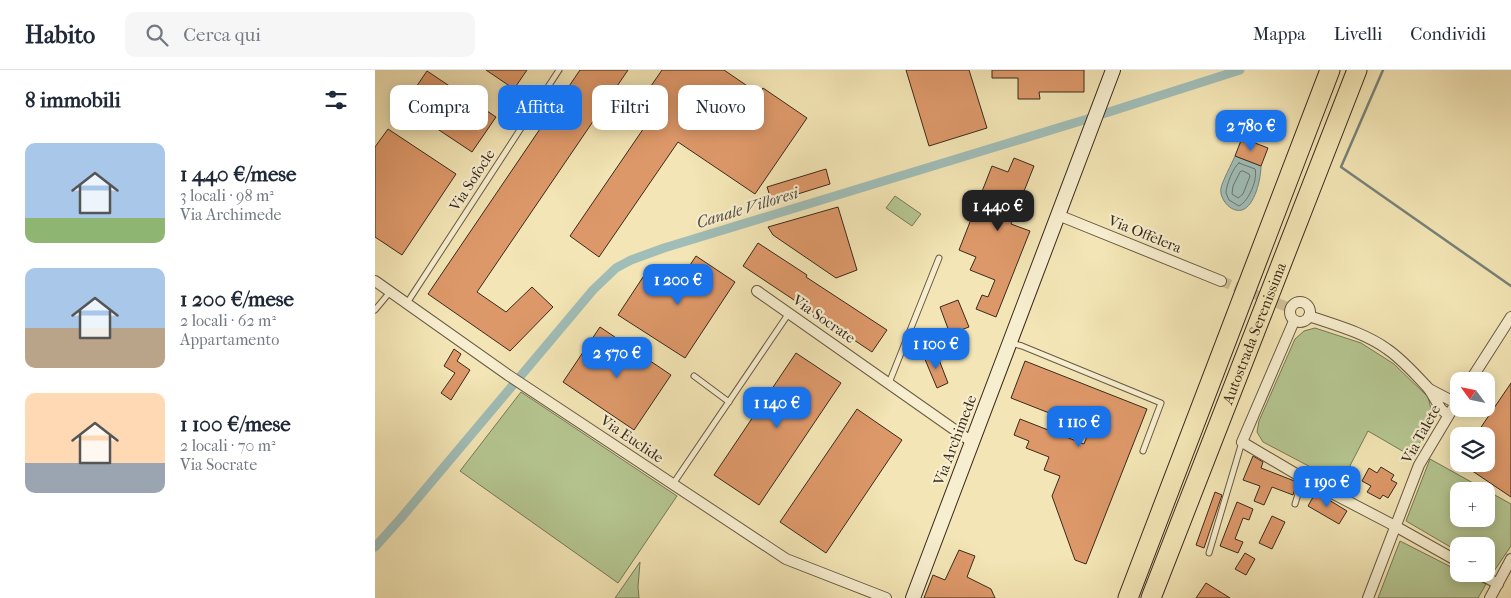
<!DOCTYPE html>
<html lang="it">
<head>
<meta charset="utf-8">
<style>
	:root { --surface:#fff; --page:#f6f6f7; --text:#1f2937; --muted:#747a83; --line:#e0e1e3; --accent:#1a73e8 }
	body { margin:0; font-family:"IM FELL French Canon",serif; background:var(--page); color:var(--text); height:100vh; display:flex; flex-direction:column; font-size:19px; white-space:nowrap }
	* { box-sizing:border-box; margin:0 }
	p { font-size:16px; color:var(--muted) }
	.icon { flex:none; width:28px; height:28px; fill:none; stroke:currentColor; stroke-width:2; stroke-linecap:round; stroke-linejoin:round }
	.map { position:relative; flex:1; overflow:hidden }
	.drawer { display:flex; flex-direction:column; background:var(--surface); width:375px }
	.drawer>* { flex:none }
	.top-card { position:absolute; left:15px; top:15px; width:475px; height:45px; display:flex; gap:10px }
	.needle { width:32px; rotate:303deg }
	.controls { position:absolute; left:1075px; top:302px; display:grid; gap:10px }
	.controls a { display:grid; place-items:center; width:45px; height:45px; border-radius:10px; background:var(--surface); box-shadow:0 2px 12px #0003; font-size:25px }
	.price { position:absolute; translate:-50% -42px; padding:0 11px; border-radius:10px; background:var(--accent); color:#fff; font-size:16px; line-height:32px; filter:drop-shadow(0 1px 2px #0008) }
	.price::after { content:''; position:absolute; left:50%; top:30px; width:15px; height:11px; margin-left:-8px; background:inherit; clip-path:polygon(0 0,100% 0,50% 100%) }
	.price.current { background:#222; color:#fff }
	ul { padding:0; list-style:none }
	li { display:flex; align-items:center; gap:15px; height:125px; padding:0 25px }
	li span { display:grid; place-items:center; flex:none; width:140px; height:100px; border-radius:10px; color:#555 }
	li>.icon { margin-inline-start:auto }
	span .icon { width:60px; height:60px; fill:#fffc; stroke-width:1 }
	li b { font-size:21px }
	h2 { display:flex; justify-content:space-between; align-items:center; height:60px; padding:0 25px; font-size:21px }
	.tag { padding:0 18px; border-radius:10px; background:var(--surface); box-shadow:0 2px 12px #0003; font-size:18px; line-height:45px }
	.tag.current { background:var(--accent); color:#fff }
	header { display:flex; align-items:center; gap:30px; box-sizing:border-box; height:70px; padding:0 25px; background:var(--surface); border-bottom:1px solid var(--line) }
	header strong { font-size:24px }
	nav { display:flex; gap:28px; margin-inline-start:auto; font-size:18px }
	.search { width:350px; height:45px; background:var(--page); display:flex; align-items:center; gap:12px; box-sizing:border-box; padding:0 18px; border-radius:10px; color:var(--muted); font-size:19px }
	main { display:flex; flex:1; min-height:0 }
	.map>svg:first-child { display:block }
</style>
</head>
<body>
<header>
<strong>Habito</strong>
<div class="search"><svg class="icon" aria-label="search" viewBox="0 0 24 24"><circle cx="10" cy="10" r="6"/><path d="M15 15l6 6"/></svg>Cerca qui</div>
<nav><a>Mappa</a><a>Livelli</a><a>Condividi</a></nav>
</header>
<main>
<section class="drawer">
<h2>8 immobili<svg class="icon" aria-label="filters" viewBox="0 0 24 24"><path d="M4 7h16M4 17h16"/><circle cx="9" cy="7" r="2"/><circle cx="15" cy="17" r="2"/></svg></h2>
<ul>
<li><span style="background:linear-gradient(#a9c7e8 75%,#8fb573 0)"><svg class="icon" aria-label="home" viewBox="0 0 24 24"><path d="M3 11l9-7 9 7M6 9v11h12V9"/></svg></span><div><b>1 440 €/mese</b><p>3 locali · 98 m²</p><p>Via Archimede</p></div></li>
<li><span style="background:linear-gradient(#a9c7e8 60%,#b9a48a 0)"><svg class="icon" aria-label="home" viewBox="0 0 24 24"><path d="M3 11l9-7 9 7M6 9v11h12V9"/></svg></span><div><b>1 200 €/mese</b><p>2 locali · 62 m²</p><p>Appartamento</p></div></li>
<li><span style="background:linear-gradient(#ffd9b3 70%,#9aa5b1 0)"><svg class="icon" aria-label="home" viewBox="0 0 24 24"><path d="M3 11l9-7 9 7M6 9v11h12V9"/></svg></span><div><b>1 100 €/mese</b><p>2 locali · 70 m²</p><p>Via Socrate</p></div></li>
</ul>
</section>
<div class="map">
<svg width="1136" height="528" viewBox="0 0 1136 528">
	<rect width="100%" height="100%" fill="#f3e5b5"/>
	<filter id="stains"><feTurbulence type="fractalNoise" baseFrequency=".004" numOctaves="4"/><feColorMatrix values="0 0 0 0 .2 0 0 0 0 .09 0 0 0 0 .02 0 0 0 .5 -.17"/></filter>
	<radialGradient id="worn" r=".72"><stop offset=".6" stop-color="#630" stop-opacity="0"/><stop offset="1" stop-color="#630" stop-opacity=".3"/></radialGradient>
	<g fill="#b5c691" stroke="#777857" fill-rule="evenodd">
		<polygon points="520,126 546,144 537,156 511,138"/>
		<polygon points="940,258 986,273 1019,294 1053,327 1059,351 1036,386 993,361 966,413 888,372 882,362 884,351 920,269 929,261"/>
		<polygon points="146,322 302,426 243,513 85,401"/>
		<path d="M1055,389L1136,434V476L1119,501L1111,497V476H1084V482L1031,451ZM1111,421V449H1084V421Z"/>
		<polygon points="1025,471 1084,501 1084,504 1090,504 1111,514 1103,528 1003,528"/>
		<polygon points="265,492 263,517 264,528 240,528"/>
	</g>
	<path fill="#a0bdb7" stroke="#778279" d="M860,86L886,96C886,108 880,136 867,140C855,143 844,128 846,118C847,112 857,93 860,86Z"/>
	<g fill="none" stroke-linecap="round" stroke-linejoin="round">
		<g stroke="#6c746a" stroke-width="1">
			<path d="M864,93L880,99C883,109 874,131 864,136L854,130L851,123C851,116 858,97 864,93Z"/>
			<polygon points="868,101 874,104 875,106 868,124 863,128 857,124 858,116 865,102"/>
		</g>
		<polyline stroke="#778279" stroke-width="2.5" points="1008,0 966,97 1136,216"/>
		<polyline stroke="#a0bdb7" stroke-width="9" points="0,477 26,448 218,220 241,198 256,190 289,178 709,50 865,0"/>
	</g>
	<g fill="#dd9869" stroke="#392a1d">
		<polygon points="111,0 152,0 139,19"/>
		<polygon points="205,0 253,0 102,222 131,242 157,217 178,237 135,281 53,224"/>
		<polygon points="287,0 349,0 384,24 388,18 432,48 380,124 303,72 224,187 195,166 273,52 258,42"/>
		<polygon points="531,0 594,0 612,58 554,76"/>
		<polygon points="617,0 709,0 709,22 664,22 665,29 643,29 643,8 617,8"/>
		<polygon points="52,1 121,47 97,82 28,36"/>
		<polygon points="13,59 81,104 27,185 0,167 0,77"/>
		<polygon points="867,68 893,78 886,96 860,86"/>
		<polygon points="639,88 659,96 636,154 655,161 621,247 601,239 607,225 613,227 620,210 595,200 601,187 584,180 617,96 633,102"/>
		<polygon points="451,99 455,114 397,132 392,117"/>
		<polygon points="463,137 482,200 461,208 398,165 393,157"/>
		<polygon points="383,173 432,205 431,207 512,260 497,282 368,196"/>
		<polygon points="321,186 360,212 310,288 243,245 272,201 299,219"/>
		<polygon points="583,230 594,257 575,264 565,237"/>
		<polygon points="225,257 296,305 259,360 188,312"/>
		<polygon points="79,279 86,284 82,291 95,300 76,330 66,323 80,303 69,296"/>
		<polygon points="561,282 573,313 562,318 549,287"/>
		<polygon points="421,283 466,313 384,435 339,405"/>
		<polygon points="650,291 772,339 711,494 700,490 677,426 685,406 669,400 674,387 651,378 654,371 639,365 645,349 709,374 715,359 636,328"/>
		<polygon points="1136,313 1136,427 1087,394 1111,394 1111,366 1100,366"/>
		<polygon points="482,339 527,370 451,483 405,452"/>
		<polygon points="878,386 888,392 886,398 922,412 918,425 897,417 889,435 879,431 885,416 868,410"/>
		<polygon points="1006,397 1019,405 1016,410 1022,413 1013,428 1008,425 1005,429 992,422 996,416 987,411 994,398 1002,403"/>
		<polygon points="840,422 847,425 829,478 821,475"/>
		<polygon points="941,422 972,441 964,454 933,436"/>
		<polygon points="862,432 878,439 874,450 868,448 860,469 868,472 863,483 845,476"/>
		<polygon points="897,446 910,452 897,479 884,473"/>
		<polygon points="584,480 600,486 592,507 616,519 620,528 549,528 558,505 570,510"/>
		<polygon points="870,483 880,489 871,505 860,499"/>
		<polygon points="831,513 855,528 821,528"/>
	</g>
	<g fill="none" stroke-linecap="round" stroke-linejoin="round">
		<polyline stroke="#cec097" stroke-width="10" stroke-dasharray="10 5" stroke-linecap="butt" points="846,211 915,238"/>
		<g stroke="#685943" stroke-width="7">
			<g id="lane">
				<polyline points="32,233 184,0"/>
				<polyline points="0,240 15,222"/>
				<polyline points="636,273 647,276 786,333 768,381"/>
				<polyline points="319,306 354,332"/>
				<polyline points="514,313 564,188"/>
				<polyline points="298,414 414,243"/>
				<polyline points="920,434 928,408"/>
				<polyline points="834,483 867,372"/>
			</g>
		</g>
		<g stroke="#685943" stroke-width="12">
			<g id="street">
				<polyline points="683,145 846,211"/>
				<polyline points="0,211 133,305 411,489 511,528"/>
				<polyline points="382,221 597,372"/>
				<circle cx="925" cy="242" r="10"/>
				<path d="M934,246C960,255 990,263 1012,279C1028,290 1041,305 1054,319"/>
				<polyline points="919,251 867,372 928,408 1020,456 1084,492"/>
				<polyline points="1095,311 1136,247"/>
				<polyline points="1073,345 1066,339 1054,319 1081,333"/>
				<polyline points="1105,504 1123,514"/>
				<polyline points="993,528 1044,395 1084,328"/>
				<polyline points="1115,528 1136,489"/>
			</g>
		</g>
		<g stroke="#392a1d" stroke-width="16">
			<polyline id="secondary" points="538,528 738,0"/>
		</g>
		<g stroke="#392a1d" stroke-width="21">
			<g id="highway">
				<polyline points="753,528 955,0"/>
				<path id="s1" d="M776,528L982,0"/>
			</g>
		</g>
		<use href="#lane" stroke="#f7eecf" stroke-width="5"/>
		<use href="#street" stroke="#f7eecf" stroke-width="10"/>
		<use href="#secondary" stroke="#f7eecf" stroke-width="14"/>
		<use href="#highway" stroke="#f3e5b5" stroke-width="19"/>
	</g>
	<g text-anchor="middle" stroke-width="4.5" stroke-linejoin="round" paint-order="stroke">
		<g font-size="15" fill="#392a1d" stroke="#f7eecf">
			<text transform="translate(97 110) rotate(-57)" y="5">Via Sofocle</text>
			<text transform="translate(770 164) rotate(22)" y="5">Via Offelera</text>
			<text transform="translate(449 249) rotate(35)" y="5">Via Socrate</text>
			<text dy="5" stroke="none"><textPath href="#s1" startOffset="284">Autostrada Serenissima</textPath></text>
			<text transform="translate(1046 364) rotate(-61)" y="5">Via Talete</text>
			<text transform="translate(257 369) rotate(34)" y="5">Via Euclide</text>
			<text transform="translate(580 370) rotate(-69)" y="5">Via Archimede</text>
		</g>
		<g font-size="16" font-style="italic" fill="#534f44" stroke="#f7eecf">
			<text transform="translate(372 137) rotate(-17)" y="6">Canale Villoresi</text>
		</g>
	</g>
	<rect width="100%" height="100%" filter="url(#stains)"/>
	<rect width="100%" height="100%" fill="url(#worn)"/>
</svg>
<div class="controls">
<a><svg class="needle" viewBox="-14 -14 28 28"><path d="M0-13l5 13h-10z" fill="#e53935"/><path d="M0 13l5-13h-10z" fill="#747a83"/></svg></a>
<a><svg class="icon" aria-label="layers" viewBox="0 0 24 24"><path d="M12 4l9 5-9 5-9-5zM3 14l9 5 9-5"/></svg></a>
<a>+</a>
<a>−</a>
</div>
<b class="price" style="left:876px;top:82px">2 780 €</b>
<b class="price current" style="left:623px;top:162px">1 440 €</b>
<b class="price" style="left:303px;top:236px">1 200 €</b>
<b class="price" style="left:561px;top:300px">1 100 €</b>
<b class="price" style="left:242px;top:309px">2 570 €</b>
<b class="price" style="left:402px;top:359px">1 140 €</b>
<b class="price" style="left:704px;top:378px">1 110 €</b>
<b class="price" style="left:952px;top:438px">1 190 €</b>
<div class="top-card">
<a class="tag">Compra</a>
<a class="tag current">Affitta</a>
<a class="tag">Filtri</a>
<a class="tag">Nuovo</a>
</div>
</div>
</main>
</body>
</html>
